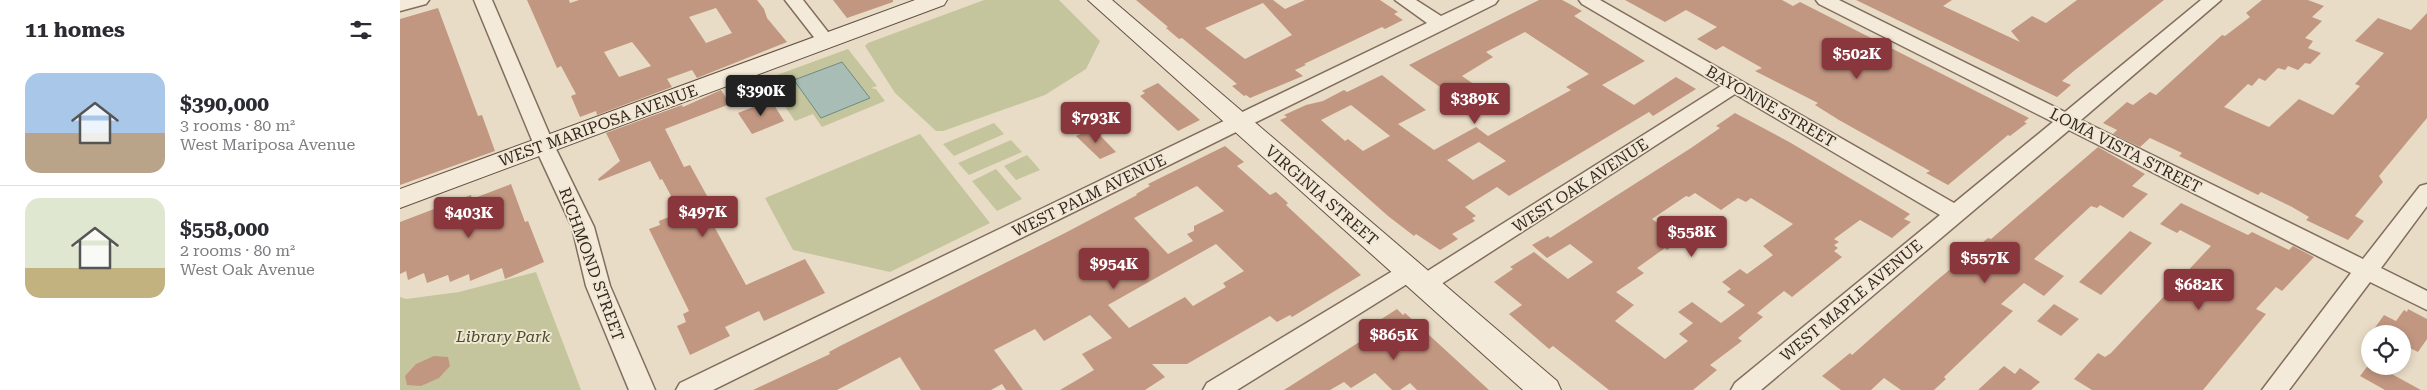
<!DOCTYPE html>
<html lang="en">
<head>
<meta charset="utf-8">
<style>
	:root { --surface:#fff; --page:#f2f2f3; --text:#2b2b33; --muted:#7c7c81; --line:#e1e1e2; --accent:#89363d }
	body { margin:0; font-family:"Roboto Serif",serif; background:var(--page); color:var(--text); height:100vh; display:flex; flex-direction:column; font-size:19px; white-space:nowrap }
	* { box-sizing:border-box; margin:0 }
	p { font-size:16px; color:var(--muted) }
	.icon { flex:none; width:28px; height:28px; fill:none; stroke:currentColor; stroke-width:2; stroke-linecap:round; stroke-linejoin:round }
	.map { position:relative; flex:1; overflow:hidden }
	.side { display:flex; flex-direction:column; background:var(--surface); width:400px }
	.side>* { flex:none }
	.buttons { position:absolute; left:1961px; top:325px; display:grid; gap:10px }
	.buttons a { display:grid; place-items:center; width:50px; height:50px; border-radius:50%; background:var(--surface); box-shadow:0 2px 8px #0003; font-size:25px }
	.price { position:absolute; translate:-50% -42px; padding:0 11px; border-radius:5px; background:var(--accent); color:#fff; font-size:16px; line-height:32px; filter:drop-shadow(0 1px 2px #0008) }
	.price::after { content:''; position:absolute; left:50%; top:30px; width:15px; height:11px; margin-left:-8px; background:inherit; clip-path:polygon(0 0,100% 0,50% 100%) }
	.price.selected { background:#222; color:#fff }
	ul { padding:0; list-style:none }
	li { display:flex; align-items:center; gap:15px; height:125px; padding:0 25px }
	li+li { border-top:1px solid var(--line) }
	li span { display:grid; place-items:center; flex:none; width:140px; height:100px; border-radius:15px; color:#555 }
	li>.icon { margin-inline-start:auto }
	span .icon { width:60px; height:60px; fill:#fffc; stroke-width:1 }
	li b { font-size:21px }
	h2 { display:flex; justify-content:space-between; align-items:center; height:60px; padding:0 25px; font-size:21px }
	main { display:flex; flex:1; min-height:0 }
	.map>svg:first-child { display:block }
</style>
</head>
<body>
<main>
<section class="side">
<h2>11 homes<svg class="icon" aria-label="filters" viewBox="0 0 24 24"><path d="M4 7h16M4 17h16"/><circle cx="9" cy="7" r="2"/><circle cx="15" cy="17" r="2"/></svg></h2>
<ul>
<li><span style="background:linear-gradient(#a9c7e8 60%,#b9a48a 0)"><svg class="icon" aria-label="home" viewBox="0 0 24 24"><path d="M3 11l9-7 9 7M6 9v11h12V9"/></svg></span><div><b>$390,000</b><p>3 rooms · 80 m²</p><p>West Mariposa Avenue</p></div></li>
<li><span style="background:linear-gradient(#dfe7d0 70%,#c2b280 0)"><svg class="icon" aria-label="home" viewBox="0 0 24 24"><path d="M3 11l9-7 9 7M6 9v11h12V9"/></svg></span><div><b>$558,000</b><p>2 rooms · 80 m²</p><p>West Oak Avenue</p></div></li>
</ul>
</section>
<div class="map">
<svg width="2027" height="390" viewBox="0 0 2027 390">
	<rect width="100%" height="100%" fill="#e9dcc6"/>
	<g fill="#c4c59c">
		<polygon points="584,0 659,0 700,41 686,69 645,95 543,131 536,131 495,93 465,46 468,43"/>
		<polygon points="448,49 477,86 471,88 476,89 485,101 422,127 413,114 395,121 366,79"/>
		<polygon points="594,123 604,134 554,156 543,144"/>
		<polygon points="520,134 590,223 490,272 393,250 365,198"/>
		<polygon points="611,140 622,152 569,175 558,163"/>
		<polygon points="627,155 640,170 616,180 604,166"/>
		<polygon points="596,169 622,199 597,211 572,181"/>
		<polygon points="136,272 181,390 0,390 0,297 6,299 59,292"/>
	</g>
	<polygon fill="#a7bdb5" stroke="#6f8a81" points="442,62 470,98 421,118 394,80"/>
	<g fill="#c29781" fill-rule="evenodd">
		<path d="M127,0H169L170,3L179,0H357L364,9L367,18L387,42L297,78L292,70L267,79L272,87L197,115L196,111L180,117L171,96L176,94L161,66L157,68ZM316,8L332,33L306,43L289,17ZM232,42L251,66L219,77L204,52Z"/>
		<polygon points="433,0 493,0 493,2 447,18"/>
		<path d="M736,0H873L885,9L905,0H980L998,12L994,14L1003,20L985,29L982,27L904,64L906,65L895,70L903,76L850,98L846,95L844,96L832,86L837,84L782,38L779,39L766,28L768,27ZM863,3L892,35L845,59L805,28Z"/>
		<path d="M1139,0H1162L1168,3L1182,11L1174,16L1245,61L1202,85L1234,105L1276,77L1296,89L1253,116L1249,112L1109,196L1097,187L1065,207L1076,216L1072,218L1075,221L1052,234L1058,239L1040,250L1016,234L1014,236L988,216L880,120L887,117L884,115L906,105L923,101L944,90L947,92L982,75L1026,110L998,124L1034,150L1076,127L1088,136L1171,90L1166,87L1189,74L1125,32L1086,52L1093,57L1062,76L1075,85L1054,97L1009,65ZM951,105L990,136L963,151L948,139L945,141L921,120ZM1079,142L1106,161L1073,180L1047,160Z"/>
		<polygon points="1225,0 1382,0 1393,6 1400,2 1629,118 1624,122 1627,123 1610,136 1608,135 1548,185 1526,173 1530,171 1439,120 1415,105 1418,103 1355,71 1362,68 1323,46 1316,50 1297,39 1317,27 1286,10 1265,22"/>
		<polygon points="1456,0 1552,0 1543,6 1620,42 1611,31 1632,16 1646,23 1677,0 1764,0 1675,70 1662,81 1671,85 1657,97"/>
		<polygon points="1862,0 1908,0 1924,6 1912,17 1922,21 1905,38 1913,41 1908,48 1921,53 1910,64 1905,63 1898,70 1888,66 1885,70 1878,68 1865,81 1859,78 1852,86 1848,84 1824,107 1869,127 1899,99 1933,115 1960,86 1955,84 1984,53 1955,41 1978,18 2011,30 2027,13 2027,118 1979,176 1983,182 1955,216 1964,221 1948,240 1906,220 1909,217 1892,207 1861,192 1858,195 1779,156 1782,153 1750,138 1740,147 1713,134 1717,130 1703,123 1727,102 1733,105 1750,92 1756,95 1822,35 1825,36 1850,17 1846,13"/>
		<polygon points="38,8 78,116 82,115 95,151 0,185 0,19"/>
		<polygon points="758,83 767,91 800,120 778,131 740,96 745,93 742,91"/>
		<polygon points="321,90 330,104 265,129 284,167 290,165 311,203 303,206 346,285 405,259 425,293 364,321 359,311 325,327 330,336 290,355 277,326 286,322 283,314 289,311 249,229 260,225 259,221 271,216 268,211 277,207 262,179 260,180 250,161 199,181 198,179 220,161 206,133 282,105 283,107"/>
		<polygon points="371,100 384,121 352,134 338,113"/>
		<path d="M1335,113L1391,143L1510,214L1504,219L1511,222L1492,238L1460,220L1434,239L1439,242L1434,245L1438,248L1434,251L1442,257L1392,297L1384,291L1357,313L1363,317L1338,338L1342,341L1310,365L1317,370L1293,390H1209L1153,346L1149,349L1109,314L1122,305L1094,282L1113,269L1110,267L1134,252L1168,279L1193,262L1170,244L1147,258L1132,245L1148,236L1150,238L1291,148L1320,128L1316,126ZM1295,193L1321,210L1338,198L1346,202L1351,198L1393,224L1363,246L1373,255L1347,274L1340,269L1322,282L1331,289L1327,292L1345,305L1321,323L1292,302L1278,312L1293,323L1279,334L1288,341L1265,359L1215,321L1234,305L1216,292L1244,273L1237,268L1265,248L1267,250L1281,240L1252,219L1286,196L1289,197Z"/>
		<polygon points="693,128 716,152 700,159 676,136"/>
		<path d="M825,146L844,162L837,166L870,195L876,192L888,203L886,205L961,275L892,317L890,315L877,322L870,316L787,364H752L765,377L745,390H660L694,370L682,354L712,338L690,315L644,341L635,329L594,350L623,390H606L602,384L591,390H521L500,357L437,390H353L430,354L429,352L440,346L665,233L737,195L736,194L750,186L748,184ZM797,186L824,211L794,226V231L787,234L793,241L768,254L734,218ZM816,244L844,271L823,283L826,287L793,306L785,297L729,328L708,305Z"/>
		<polygon points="1698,147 1745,174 1732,186 1748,194 1723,218 1700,205 1697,208 1691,206 1634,259 1664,276 1644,296 1624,283 1601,304 1613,311 1544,377 1546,379 1534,390 1501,390 1484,378 1471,390 1441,390 1422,376 1450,353 1452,355 1536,281 1588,238 1591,239"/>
		<polygon points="111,184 125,222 128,221 144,262 105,279 102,268 70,281 69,274 50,282 48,275 27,283 24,273 8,280 6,271 0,274 0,222 71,195 72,199"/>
		<polygon points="1781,203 1848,235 1852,232 1889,250 1893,246 1914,257 1882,291 1876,287 1856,309 1866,314 1803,390 1692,390 1674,379 1698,353 1705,357 1711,353 1811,246 1780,230 1777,233 1760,224"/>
		<polygon points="1730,231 1752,243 1701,295 1679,282"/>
		<polygon points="1654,304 1679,319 1661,336 1637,321"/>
		<polygon points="997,309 1003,315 1005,313 1089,390 1017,390 1010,383 1000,390 992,390 975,373 951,388 944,382 930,390 884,390 975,332 969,327"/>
		<polygon points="2008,309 2027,319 2027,339 2018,352 2002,344 2002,334 1982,334 1974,329 1984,315 1996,321 2004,310 2007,312"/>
		<polygon points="34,356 48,357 50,366 39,378 21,386 7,385 5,376 16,364"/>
		<polygon points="1970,363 1970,366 1977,366 2021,390 1985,390 1960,376"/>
		<polygon points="1604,366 1615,374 1620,368 1640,382 1631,390 1578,390"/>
	</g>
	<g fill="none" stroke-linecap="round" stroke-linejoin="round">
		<g stroke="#826e5e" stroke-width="3">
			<g id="street">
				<polygon points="0,0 29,0 26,4 0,11"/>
				<polygon points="74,0 92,0 154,145 194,227 210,286 255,390 229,390 186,286 172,227 134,145"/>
				<polygon points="385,0 403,0 435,41 432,45 420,45"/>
				<polygon points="995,0 1016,0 1041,16 1075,0 1098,0 1095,4 1047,28 313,390 276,390 280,383 1027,23"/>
				<polygon points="1179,0 1200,0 1554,203 1653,122 1419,4 1416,0 1439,0 1665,112 1801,0 1821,0 1681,120 1963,259 2020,186 2027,184 2027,206 1981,268 2027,291 2027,310 1970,282 1889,390 1862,390 1951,273 1669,130 1361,390 1331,390 1335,383 1540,215 1335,94 1032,290 1024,293 1016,290 1012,284 1015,279 837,390 803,390 807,383 1001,266 1009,264 1017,266 1020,272 1018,277 1321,86 1182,4"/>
			</g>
		</g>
		<g stroke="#645041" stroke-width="2">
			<g id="secondary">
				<polygon points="515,0 547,0 544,5 0,208 0,189"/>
				<polygon points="688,0 712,0 1157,381 1161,390 1123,390"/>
			</g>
		</g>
		<use href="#street" fill="#f4ead9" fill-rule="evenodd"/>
		<use href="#secondary" fill="#f4ead9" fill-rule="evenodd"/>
	</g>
	<g text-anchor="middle" stroke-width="4" stroke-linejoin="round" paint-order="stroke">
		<g font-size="16" fill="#342820" stroke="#f1e7d5">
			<text transform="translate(1371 106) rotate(30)" y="6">BAYONNE STREET</text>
			<text transform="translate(198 125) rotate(-20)" y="6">WEST MARIPOSA AVENUE</text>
			<text transform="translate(1726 150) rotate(27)" y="6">LOMA VISTA STREET</text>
			<text transform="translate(1180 185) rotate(-33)" y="6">WEST OAK AVENUE</text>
			<text transform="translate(689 195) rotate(-26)" y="6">WEST PALM AVENUE</text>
			<text transform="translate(922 195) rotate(41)" y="6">VIRGINIA STREET</text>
			<text transform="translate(192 264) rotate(70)" y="6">RICHMOND STREET</text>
			<text transform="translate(1451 300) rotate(-40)" y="6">WEST MAPLE AVENUE</text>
		</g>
		<g font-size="16" font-style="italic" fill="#484e29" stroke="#f1e7d5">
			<text x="103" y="342">Library Park</text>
		</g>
	</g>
</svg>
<div class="buttons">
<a><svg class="icon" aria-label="locate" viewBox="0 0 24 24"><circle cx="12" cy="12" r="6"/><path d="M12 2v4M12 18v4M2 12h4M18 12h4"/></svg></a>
</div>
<b class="price" style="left:1457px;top:80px">$502K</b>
<b class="price selected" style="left:361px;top:117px">$390K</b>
<b class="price" style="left:1075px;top:125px">$389K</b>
<b class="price" style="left:696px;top:144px">$793K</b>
<b class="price" style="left:303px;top:238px">$497K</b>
<b class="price" style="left:69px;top:239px">$403K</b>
<b class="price" style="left:1292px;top:258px">$558K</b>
<b class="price" style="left:1585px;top:284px">$557K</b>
<b class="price" style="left:714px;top:290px">$954K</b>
<b class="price" style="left:1799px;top:311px">$682K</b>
<b class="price" style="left:994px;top:361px">$865K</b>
</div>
</main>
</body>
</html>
